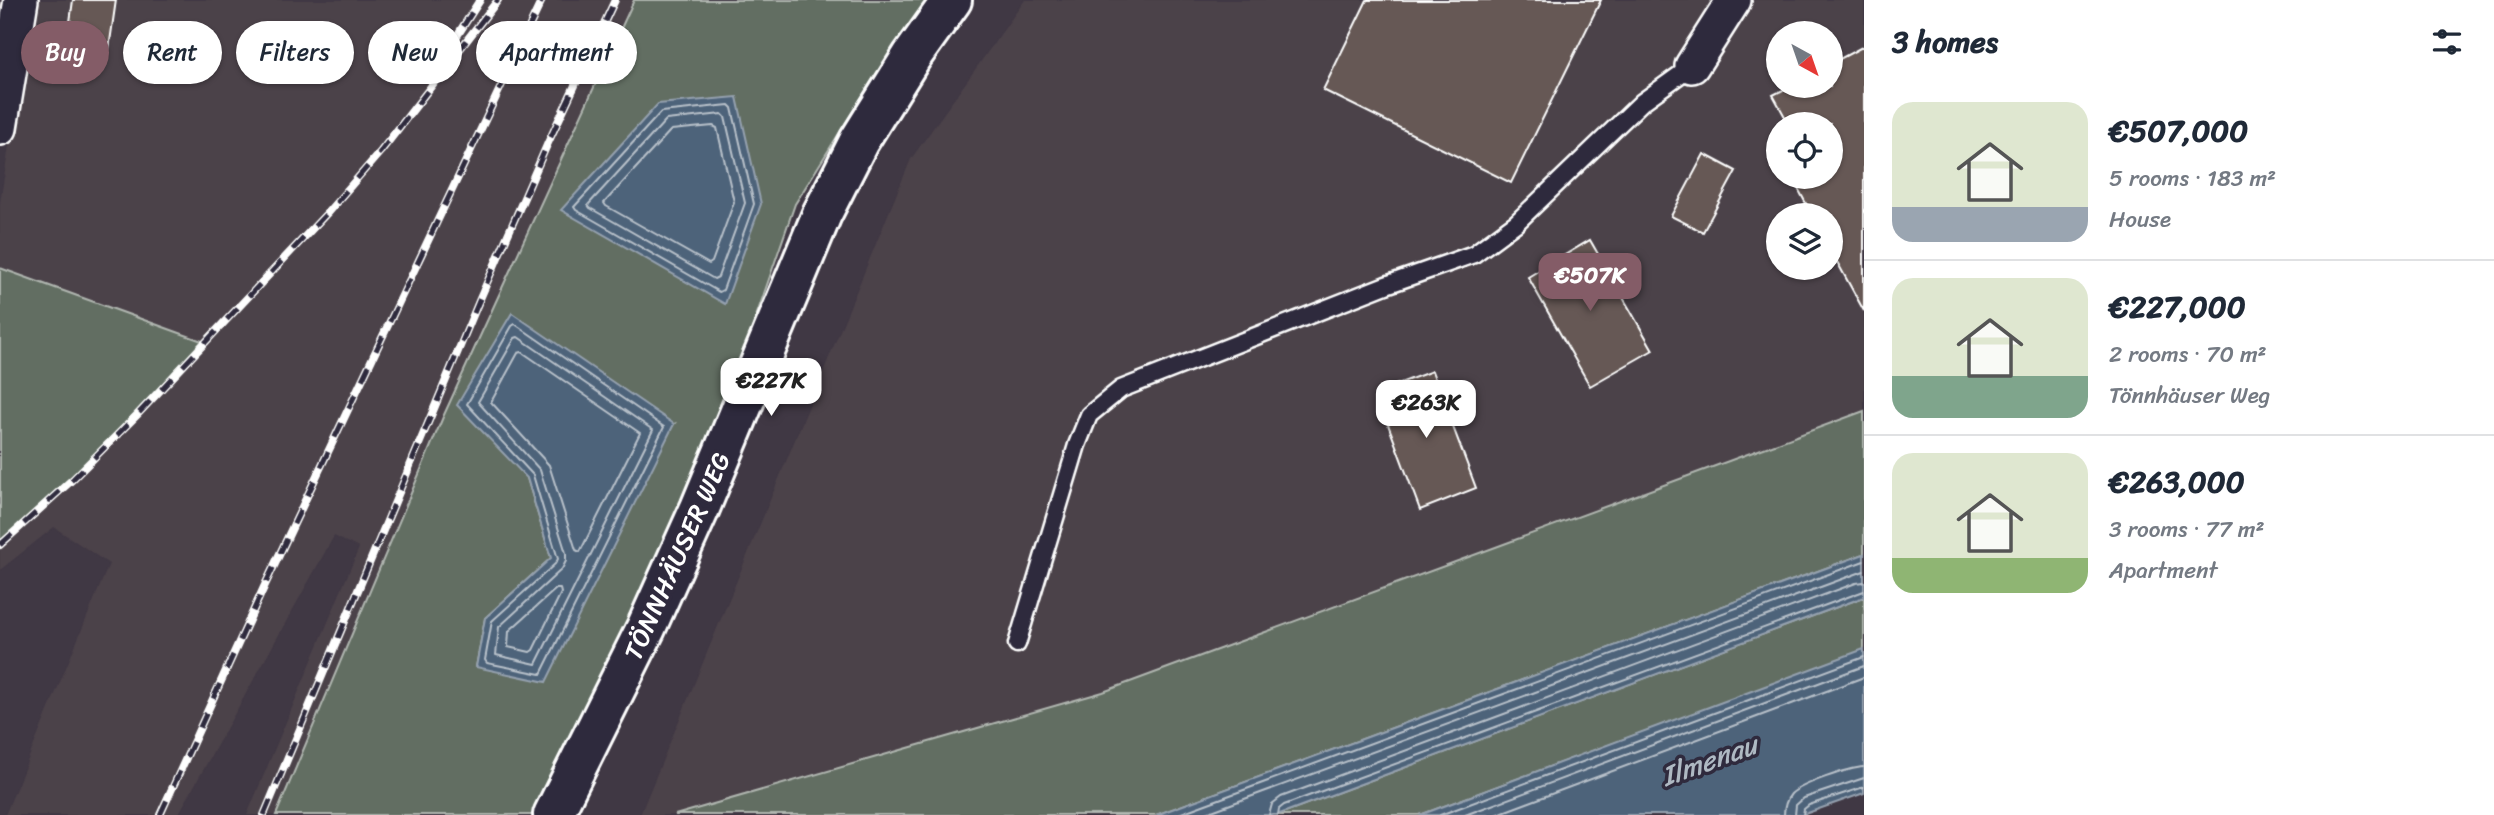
<!DOCTYPE html>
<html lang="en">
<head>
<meta charset="utf-8">
<style>
	:root { --surface:#fff; --page:#f2f2f3; --text:#1f2937; --muted:#747a83; --line:#e0e1e3; --accent:#845c67 }
	body { margin:0; font-family:Sriracha,sans-serif; background:var(--page); color:var(--text); height:100vh; display:flex; flex-direction:column; font-size:26px; white-space:nowrap }
	* { box-sizing:border-box; margin:0 }
	p { font-size:23px; color:var(--muted) }
	.icon { flex:none; width:38px; height:38px; fill:none; stroke:currentColor; stroke-width:2; stroke-linecap:round; stroke-linejoin:round }
	.map { position:relative; flex:1; overflow:hidden }
	.drawer { display:flex; flex-direction:column; background:var(--surface); width:630px }
	.drawer>* { flex:none }
	.guide { position:absolute; left:21px; top:21px; width:665px; height:63px; display:flex; gap:14px }
	.needle { width:46px; rotate:140deg }
	.tools { position:absolute; left:1766px; top:21px; display:grid; gap:14px }
	.tools a { display:grid; place-items:center; width:77px; height:77px; border-radius:50%; background:var(--surface); box-shadow:0 2px 5px #0004; font-size:35px }
	.price { position:absolute; translate:-50% -60px; padding:0 16px; border-radius:14px; background:#fff; color:#222; font-size:23px; line-height:46px; filter:drop-shadow(0 2px 4px #0008) }
	.price::after { content:''; position:absolute; left:50%; top:42px; width:21px; height:16px; margin-left:-10px; background:inherit; clip-path:polygon(0 0,100% 0,50% 100%) }
	.price.active { background:var(--accent); color:#fff }
	ul { padding:0; list-style:none }
	li { display:flex; align-items:center; gap:21px; height:175px; padding:0 28px }
	li+li { border-top:2px solid var(--line) }
	li span { display:grid; place-items:center; flex:none; width:196px; height:140px; border-radius:21px; color:#555 }
	li>.icon { margin-inline-start:auto }
	span .icon { width:84px; height:84px; fill:#fffc; stroke-width:1 }
	li b { font-size:30px }
	h2 { display:flex; justify-content:space-between; align-items:center; height:84px; padding:0 28px; font-size:30px }
	.chip { padding:0 24px; border-radius:32px; background:var(--surface); box-shadow:0 2px 5px #0004; font-size:24px; line-height:63px }
	.chip.active { background:var(--accent); color:#fff }
	main { display:flex; flex:1; min-height:0 }
	.map>svg:first-child { display:block }
</style>
</head>
<body>
<main>
<div class="map">
<svg width="1864" height="815" viewBox="0 0 1864 815">
	<rect width="100%" height="100%" fill="#403844"/>
	<filter id="ink" filterUnits="userSpaceOnUse"><feTurbulence type="fractalNoise" baseFrequency=".0143" numOctaves="2"/><feDisplacementMap in="SourceGraphic" scale="14" xChannelSelector="R" yChannelSelector="G"/><feConvolveMatrix kernelMatrix="1 2 1 2 8 2 1 2 1" color-interpolation-filters="sRGB"/></filter>
	<g filter="url(#ink)">
		<g fill="#4b4249" fill-rule="evenodd">
			<polygon points="32,0 634,0 443,417 276,815 247,815 359,548 334,536 178,815 5,815 109,564 54,527 0,570 0,203"/>
			<path d="M1025,0H1864V412L1103,692L675,815H640L911,159ZM1778,33H1830V86H1778ZM1778,124H1830V177H1778ZM1778,215H1830V268H1778Z"/>
		</g>
		<g fill="#626e62" stroke="#b0b6b0" stroke-width="2" fill-rule="evenodd">
			<path d="M634,0H928L878,71L795,204L722,415L611,667L532,815H276L443,417ZM674,424L476,667L485,618L551,558L527,478Z"/>
			<path d="M0,268L202,341C137,412 72,483 0,546Z"/>
			<polygon points="1864,411 1864,554 1156,815 675,815 1103,692"/>
			<polygon points="1864,597 1864,650 1420,815 1277,815"/>
		</g>
		<g fill="#4e637a" stroke="#95a1af" stroke-width="2">
			<polygon points="737,97 761,204 725,304 561,210 658,104"/>
			<polygon points="512,313 674,424 546,682 476,667 485,618 551,558 527,478 457,405"/>
			<polygon points="1864,554 1864,597 1277,815 1156,815"/>
			<polygon points="1864,649 1864,793 1802,815 1420,815"/>
		</g>
		<g fill="none" stroke-linecap="round" stroke-linejoin="round">
			<g stroke="#b8c1ca" stroke-width="2">
				<polygon points="729,105 732,108 754,204 723,290 719,292 576,210 574,207 661,112"/>
				<polygon points="722,114 725,117 745,203 718,277 714,279 590,208 588,205 666,120"/>
				<polygon points="713,126 717,128 734,202 712,262 709,264 606,206 604,203 671,130"/>
				<polygon points="515,324 664,427 541,674 487,663 485,660 492,621 555,564 558,559 533,475 467,404 512,326"/>
				<polygon points="518,337 653,430 536,664 496,655 499,627 562,569 566,561 566,553 540,470 478,402 515,338"/>
				<polygon points="522,352 640,433 580,552 576,550 549,465 491,402 518,353"/>
				<polygon points="556,589 560,589 561,593 533,650 530,652 508,647 509,631"/>
				<polyline points="1176,815 1864,561"/>
				<polyline points="1201,815 1864,571"/>
				<polyline points="1269,815 1272,804 1281,797 1856,583 1864,582"/>
				<polyline points="1278,815 1279,809 1284,805 1864,591"/>
				<polyline points="1440,815 1864,657"/>
				<polyline points="1465,815 1864,666"/>
				<polyline points="1495,815 1864,677"/>
				<path d="M1784,815C1784,807 1786,800 1791,794C1801,784 1849,768 1864,767"/>
				<polyline points="1795,815 1796,805 1804,798 1864,778"/>
				<polyline points="1803,815 1804,809 1809,805 1864,787"/>
			</g>
		</g>
		<g fill="#665955" stroke="#fff" stroke-width="2">
			<polygon points="73,0 116,0 109,49 67,44"/>
			<polygon points="1367,0 1601,0 1511,183 1323,90"/>
			<polygon points="1864,46 1864,311 1830,249 1830,215 1812,215 1792,177 1830,177 1830,124 1789,124 1773,95 1791,86 1830,86 1830,64"/>
			<polygon points="1704,154 1736,171 1703,232 1671,216"/>
			<polygon points="1590,240 1653,350 1590,386 1528,277"/>
			<polygon points="1432,371 1476,488 1420,510 1376,392"/>
		</g>
		<g fill="none" stroke-linecap="round" stroke-linejoin="round">
			<g stroke="#fff" stroke-width="21">
				<polyline id="lane" points="1017,644 1077,445 1089,415 1121,389 1386,285 1474,254 1516,223 1642,102 1692,66"/>
			</g>
			<g stroke="#fff" stroke-width="38">
				<g id="street">
					<polyline points="1692,66 1734,0"/>
					<polyline points="0,128 21,0"/>
				</g>
			</g>
			<g stroke="#fff" stroke-width="44">
				<polyline id="secondary" points="553,815 646,628 700,508 822,214 859,141 912,56 952,0"/>
			</g>
			<use href="#lane" stroke="#2f2a3d" stroke-width="16"/>
			<use href="#street" stroke="#2f2a3d" stroke-width="33"/>
			<use href="#secondary" stroke="#2f2a3d" stroke-width="38"/>
			<g stroke="#fff" stroke-width="8">
				<g id="rail">
					<polyline points="446,53 480,0"/>
					<polyline points="0,545 73,479 137,415 328,212 381,151 498,0"/>
					<polyline points="160,815 265,585 542,0"/>
					<polyline points="264,815 479,301 547,145 615,0"/>
				</g>
			</g>
			<use href="#rail" stroke="#2f2a3d" stroke-width="5" stroke-dasharray="16" stroke-linecap="butt"/>
		</g>
	</g>
	<g text-anchor="middle" stroke-width="7" stroke-linejoin="round" paint-order="stroke">
		<g font-size="26" fill="#fff" stroke="#2f2a3d">
			<text transform="translate(677 556) rotate(-66)" y="9">TÖNNHÄUSER WEG</text>
		</g>
		<g font-size="28" font-style="italic" fill="#afb9c3" stroke="#2f2a3d">
			<text transform="translate(1709 760) rotate(-20)" y="10">Ilmenau</text>
		</g>
	</g>
</svg>
<div class="tools">
<a><svg class="needle" viewBox="-14 -14 28 28"><path d="M0-13l5 13h-10z" fill="#e53935"/><path d="M0 13l5-13h-10z" fill="#747a83"/></svg></a>
<a><svg class="icon" aria-label="locate" viewBox="0 0 24 24"><circle cx="12" cy="12" r="6"/><path d="M12 2v4M12 18v4M2 12h4M18 12h4"/></svg></a>
<a><svg class="icon" aria-label="layers" viewBox="0 0 24 24"><path d="M12 4l9 5-9 5-9-5zM3 14l9 5 9-5"/></svg></a>
</div>
<b class="price active" style="left:1590px;top:313px">€507K</b>
<b class="price" style="left:771px;top:418px">€227K</b>
<b class="price" style="left:1426px;top:440px">€263K</b>
<div class="guide">
<a class="chip active">Buy</a>
<a class="chip">Rent</a>
<a class="chip">Filters</a>
<a class="chip">New</a>
<a class="chip">Apartment</a>
</div>
</div>
<section class="drawer">
<h2>3 homes<svg class="icon" aria-label="filters" viewBox="0 0 24 24"><path d="M4 7h16M4 17h16"/><circle cx="9" cy="7" r="2"/><circle cx="15" cy="17" r="2"/></svg></h2>
<ul>
<li><span style="background:linear-gradient(#dfe7d0 75%,#9aa5b1 0)"><svg class="icon" aria-label="home" viewBox="0 0 24 24"><path d="M3 11l9-7 9 7M6 9v11h12V9"/></svg></span><div><b>€507,000</b><p>5 rooms · 183 m²</p><p>House</p></div></li>
<li><span style="background:linear-gradient(#dfe7d0 70%,#7fa58c 0)"><svg class="icon" aria-label="home" viewBox="0 0 24 24"><path d="M3 11l9-7 9 7M6 9v11h12V9"/></svg></span><div><b>€227,000</b><p>2 rooms · 70 m²</p><p>Tönnhäuser Weg</p></div></li>
<li><span style="background:linear-gradient(#dfe7d0 75%,#8fb573 0)"><svg class="icon" aria-label="home" viewBox="0 0 24 24"><path d="M3 11l9-7 9 7M6 9v11h12V9"/></svg></span><div><b>€263,000</b><p>3 rooms · 77 m²</p><p>Apartment</p></div></li>
</ul>
</section>
</main>
</body>
</html>
